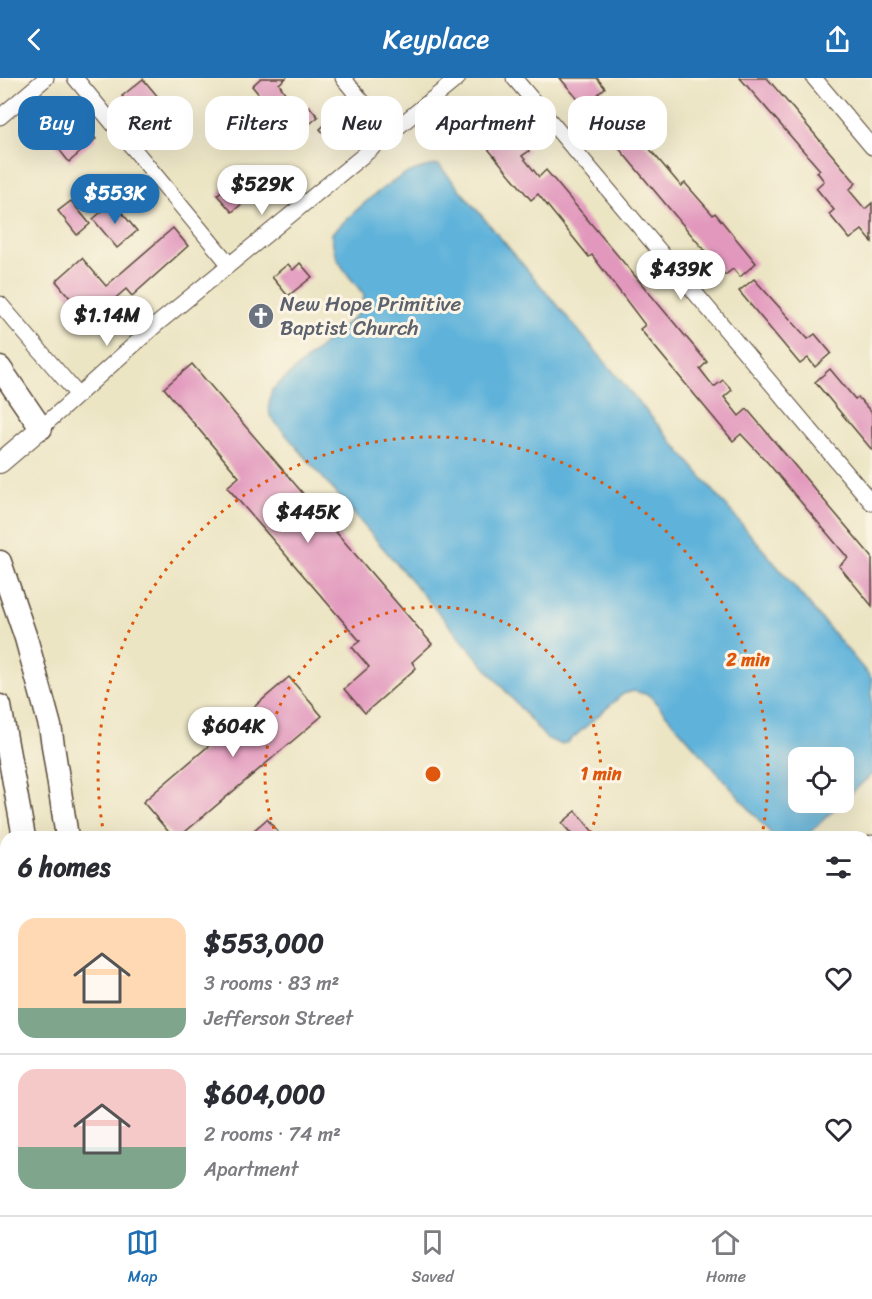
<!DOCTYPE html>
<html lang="en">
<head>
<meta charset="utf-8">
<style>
	:root { --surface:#fff; --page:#f2f2f3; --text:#2b2b33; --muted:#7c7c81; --line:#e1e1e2; --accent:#1f6fb2 }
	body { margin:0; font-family:Sriracha,sans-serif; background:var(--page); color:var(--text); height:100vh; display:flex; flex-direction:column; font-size:22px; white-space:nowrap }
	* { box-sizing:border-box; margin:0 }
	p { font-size:20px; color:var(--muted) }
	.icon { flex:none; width:33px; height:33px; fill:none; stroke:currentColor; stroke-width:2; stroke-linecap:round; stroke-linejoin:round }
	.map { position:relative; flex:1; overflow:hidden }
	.details { position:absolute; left:0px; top:753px; width:873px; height:384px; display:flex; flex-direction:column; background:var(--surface); border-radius:18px 18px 0 0; box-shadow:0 6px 24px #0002 }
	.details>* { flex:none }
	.guide { position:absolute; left:18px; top:18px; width:837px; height:54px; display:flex; gap:12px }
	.tools { position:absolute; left:788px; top:669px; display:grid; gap:12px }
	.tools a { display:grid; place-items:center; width:66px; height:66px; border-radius:12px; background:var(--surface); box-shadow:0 6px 24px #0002; font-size:30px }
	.price { position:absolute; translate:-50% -51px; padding:0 14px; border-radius:21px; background:#fff; color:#222; font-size:20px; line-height:39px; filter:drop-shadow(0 2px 3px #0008) }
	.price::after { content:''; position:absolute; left:50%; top:36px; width:18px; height:14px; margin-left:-9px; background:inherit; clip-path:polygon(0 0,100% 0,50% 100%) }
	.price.on { background:var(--accent); color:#fff }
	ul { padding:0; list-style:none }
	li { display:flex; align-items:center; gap:18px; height:150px; padding:0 18px }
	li+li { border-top:2px solid var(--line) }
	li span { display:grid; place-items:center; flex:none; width:168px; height:120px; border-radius:18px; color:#555 }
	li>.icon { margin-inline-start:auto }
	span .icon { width:72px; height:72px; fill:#fffc; stroke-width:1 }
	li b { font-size:26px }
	h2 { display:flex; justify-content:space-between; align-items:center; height:72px; padding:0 18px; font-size:26px }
	.pill { padding:0 21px; border-radius:18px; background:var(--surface); box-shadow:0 6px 24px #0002; font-size:21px; line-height:54px }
	.pill.on { background:var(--accent); color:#fff }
	header { display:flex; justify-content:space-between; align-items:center; height:78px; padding:0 18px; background:var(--accent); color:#fff; font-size:27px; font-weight:600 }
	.tabs { display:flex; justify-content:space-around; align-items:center; height:84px; border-top:2px solid var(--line); background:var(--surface); font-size:16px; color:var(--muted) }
	.tabs a { display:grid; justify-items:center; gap:3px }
	.tabs .on { color:var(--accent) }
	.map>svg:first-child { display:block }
</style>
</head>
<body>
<header><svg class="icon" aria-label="back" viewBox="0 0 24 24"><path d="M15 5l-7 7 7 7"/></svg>Keyplace<svg class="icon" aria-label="share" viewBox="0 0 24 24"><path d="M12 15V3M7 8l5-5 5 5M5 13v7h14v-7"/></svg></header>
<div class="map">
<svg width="872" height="1137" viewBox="0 0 872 1137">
	<rect width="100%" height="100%" fill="#fcf5e5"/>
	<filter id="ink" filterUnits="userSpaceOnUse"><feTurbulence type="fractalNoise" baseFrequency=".0167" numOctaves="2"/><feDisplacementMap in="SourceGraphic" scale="12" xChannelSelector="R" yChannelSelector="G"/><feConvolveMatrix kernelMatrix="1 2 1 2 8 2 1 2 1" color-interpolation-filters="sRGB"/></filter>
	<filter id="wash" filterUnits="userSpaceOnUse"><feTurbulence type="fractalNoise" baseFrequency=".008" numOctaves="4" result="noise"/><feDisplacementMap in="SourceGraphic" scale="24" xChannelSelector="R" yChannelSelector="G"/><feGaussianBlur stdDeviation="1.35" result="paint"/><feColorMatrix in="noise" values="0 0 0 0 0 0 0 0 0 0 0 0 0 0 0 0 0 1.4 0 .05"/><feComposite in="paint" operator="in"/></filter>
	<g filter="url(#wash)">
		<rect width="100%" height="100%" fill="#ece5c4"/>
		<polygon fill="#96de98" stroke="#68845b" stroke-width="1.5" points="872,1024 872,1137 751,1137 746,1131 867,1131 867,1028"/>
		<path fill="#5eb2da" stroke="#4c6e7c" stroke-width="1.5" fill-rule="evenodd" d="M439,87L872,601V696L805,759H774L649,617L634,613L623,616L567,665L559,666L546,660L270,338L269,326L272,312L362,232L364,217C348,196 332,183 332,155C361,128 398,89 439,87ZM798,680H843V724H798Z"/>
		<g id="blocks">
			<g fill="#e298bd">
				<polygon points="261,0 286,0 279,6 285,15 301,34 309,28 318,39 294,59 252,8"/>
				<polygon points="560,0 597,0 605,10 598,16 628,51 631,49 681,108 685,105 713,137 715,135 756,185 740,199 733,191 725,197"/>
				<polygon points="740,0 767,0 856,105 849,112 865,131 872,125 872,164 862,152 850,161 829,136 834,132 816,110 824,103 817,94 820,92"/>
				<polygon points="143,1 164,26 167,23 182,41 162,57 139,29 135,33 122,18"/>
				<polygon points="65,26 96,61 69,84 40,47"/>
				<polygon points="479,28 485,35 493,29 502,40 495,47 509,64 517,58 529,73 522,78 539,99 546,92 707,284 700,291 714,309 723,302 732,312 724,319 739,338 747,331 872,479 872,528 839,488 848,480 768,385 741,356 733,363 640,251 645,247 592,177 589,179 538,116 531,122 463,41"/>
				<polygon points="337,36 348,49 331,64 320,51"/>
				<polygon points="228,107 243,125 232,134 217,117"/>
				<polygon points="71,123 90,146 77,157 58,133"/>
				<polygon points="113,124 137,153 117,170 93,141"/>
				<polygon points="173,150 188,168 132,218 126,211 89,243 56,203 82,180 106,208"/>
				<polygon points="300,185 312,199 288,218 272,199 288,186 293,192"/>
				<polygon points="754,201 808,261 815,256 831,275 815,289 808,280 800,286 739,213"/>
				<polygon points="192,286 432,566 412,584 416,590 365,635 344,611 369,589 352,569 360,563 227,409 239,399 164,310"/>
				<polygon points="830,291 855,321 858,319 872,335 872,372 815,304"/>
				<polygon points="289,599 322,638 179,759 173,759 143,724"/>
				<polygon points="576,733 597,759 574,759 562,745"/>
				<polygon points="267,741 282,759 246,759"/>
			</g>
		</g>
	</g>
	<g filter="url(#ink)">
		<use href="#blocks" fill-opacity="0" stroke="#564637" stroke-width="1.5"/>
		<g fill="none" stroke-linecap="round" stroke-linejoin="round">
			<g stroke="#564637" stroke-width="17">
				<g id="minor">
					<polyline points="75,0 229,186"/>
					<polyline points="343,0 389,56"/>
					<polyline points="514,0 872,425"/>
					<polyline points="814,0 872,69"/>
					<polyline points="0,39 46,0"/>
					<polyline points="0,226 78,317"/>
					<polyline points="41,350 157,246 458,0"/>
					<polyline points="867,770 872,765"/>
					<polyline points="475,1137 482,1131"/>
				</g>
			</g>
			<g stroke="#564637" stroke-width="22">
				<g id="major">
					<polyline points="0,385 41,350"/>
					<polyline points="0,1059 6,1066"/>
					<polyline points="0,1089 6,1098"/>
					<polyline points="28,1131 35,1137"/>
				</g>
			</g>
			<g stroke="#564637" stroke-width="25">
				<g id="highway">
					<polyline points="0,290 41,350"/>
					<polyline points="0,484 26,560 50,648 67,759"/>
					<polyline points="0,628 24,759"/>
					<polyline points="82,1131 83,1137"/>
					<polyline points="124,1131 125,1137"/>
				</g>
			</g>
			<use href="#minor" stroke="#fff" stroke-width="15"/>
			<use href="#major" stroke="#fff" stroke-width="20"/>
			<use href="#highway" stroke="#fff" stroke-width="22"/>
		</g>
	</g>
	<g fill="none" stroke="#df570d" stroke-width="3" stroke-dasharray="3 6">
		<path d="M277 759A168 168 0 1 1 589 759"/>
		<path d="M104 757A335 335 0 1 1 762 757"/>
	</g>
	<defs>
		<g id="church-disc" transform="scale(1.35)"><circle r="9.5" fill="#6b7280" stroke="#fcf5e5"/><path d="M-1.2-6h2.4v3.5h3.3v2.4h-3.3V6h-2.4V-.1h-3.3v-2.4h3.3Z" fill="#fff"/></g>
	</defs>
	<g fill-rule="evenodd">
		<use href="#church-disc" x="261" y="238"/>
	</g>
	<g text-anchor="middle" stroke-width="6" stroke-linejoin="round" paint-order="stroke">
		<g font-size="21" fill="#5b616d" stroke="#fcf5e5" text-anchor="start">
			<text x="280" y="233">New Hope Primitive<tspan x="280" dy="24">Baptist Church</tspan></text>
		</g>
	</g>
	<circle cx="433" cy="696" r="9" fill="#df570d" stroke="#fcf5e5" stroke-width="3"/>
	<g font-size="18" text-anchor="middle" font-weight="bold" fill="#df570d" stroke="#fcf5e5" stroke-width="6" stroke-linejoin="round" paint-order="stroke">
		<text x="748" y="588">2 min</text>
		<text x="601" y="702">1 min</text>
	</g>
</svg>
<div class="tools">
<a><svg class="icon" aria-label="locate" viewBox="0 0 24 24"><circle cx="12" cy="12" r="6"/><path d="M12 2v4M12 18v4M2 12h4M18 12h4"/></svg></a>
</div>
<b class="price" style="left:262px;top:138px">$529K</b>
<b class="price on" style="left:115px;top:147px">$553K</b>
<b class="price" style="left:681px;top:223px">$439K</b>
<b class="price" style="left:107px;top:269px">$1.14M</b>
<b class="price" style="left:308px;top:466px">$445K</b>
<b class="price" style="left:233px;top:680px">$604K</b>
<div class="guide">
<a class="pill on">Buy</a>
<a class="pill">Rent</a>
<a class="pill">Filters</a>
<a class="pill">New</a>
<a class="pill">Apartment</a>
<a class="pill">House</a>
</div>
<section class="details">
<h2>6 homes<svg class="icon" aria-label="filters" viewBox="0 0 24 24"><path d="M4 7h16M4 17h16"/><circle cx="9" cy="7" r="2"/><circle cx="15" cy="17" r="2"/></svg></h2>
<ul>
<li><span style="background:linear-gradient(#ffd9b3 75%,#7fa58c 0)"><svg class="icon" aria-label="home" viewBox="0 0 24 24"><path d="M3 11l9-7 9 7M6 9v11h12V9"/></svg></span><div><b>$553,000</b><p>3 rooms · 83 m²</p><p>Jefferson Street</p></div><svg class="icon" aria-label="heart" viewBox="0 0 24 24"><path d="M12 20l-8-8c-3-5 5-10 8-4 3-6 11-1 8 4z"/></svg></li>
<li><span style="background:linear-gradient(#f6c9c9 65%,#7fa58c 0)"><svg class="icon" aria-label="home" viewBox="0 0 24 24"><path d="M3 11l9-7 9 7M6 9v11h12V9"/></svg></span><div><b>$604,000</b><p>2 rooms · 74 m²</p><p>Apartment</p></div><svg class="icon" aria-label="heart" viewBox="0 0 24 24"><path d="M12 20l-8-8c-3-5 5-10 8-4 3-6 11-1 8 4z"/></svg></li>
</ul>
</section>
</div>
<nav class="tabs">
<a class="on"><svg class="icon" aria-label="map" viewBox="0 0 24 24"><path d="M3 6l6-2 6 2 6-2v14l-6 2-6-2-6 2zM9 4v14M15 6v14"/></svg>Map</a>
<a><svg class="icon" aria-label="saved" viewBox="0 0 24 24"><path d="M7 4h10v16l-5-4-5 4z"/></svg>Saved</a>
<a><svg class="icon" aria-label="home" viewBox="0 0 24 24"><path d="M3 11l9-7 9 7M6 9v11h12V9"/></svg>Home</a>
</nav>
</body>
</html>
